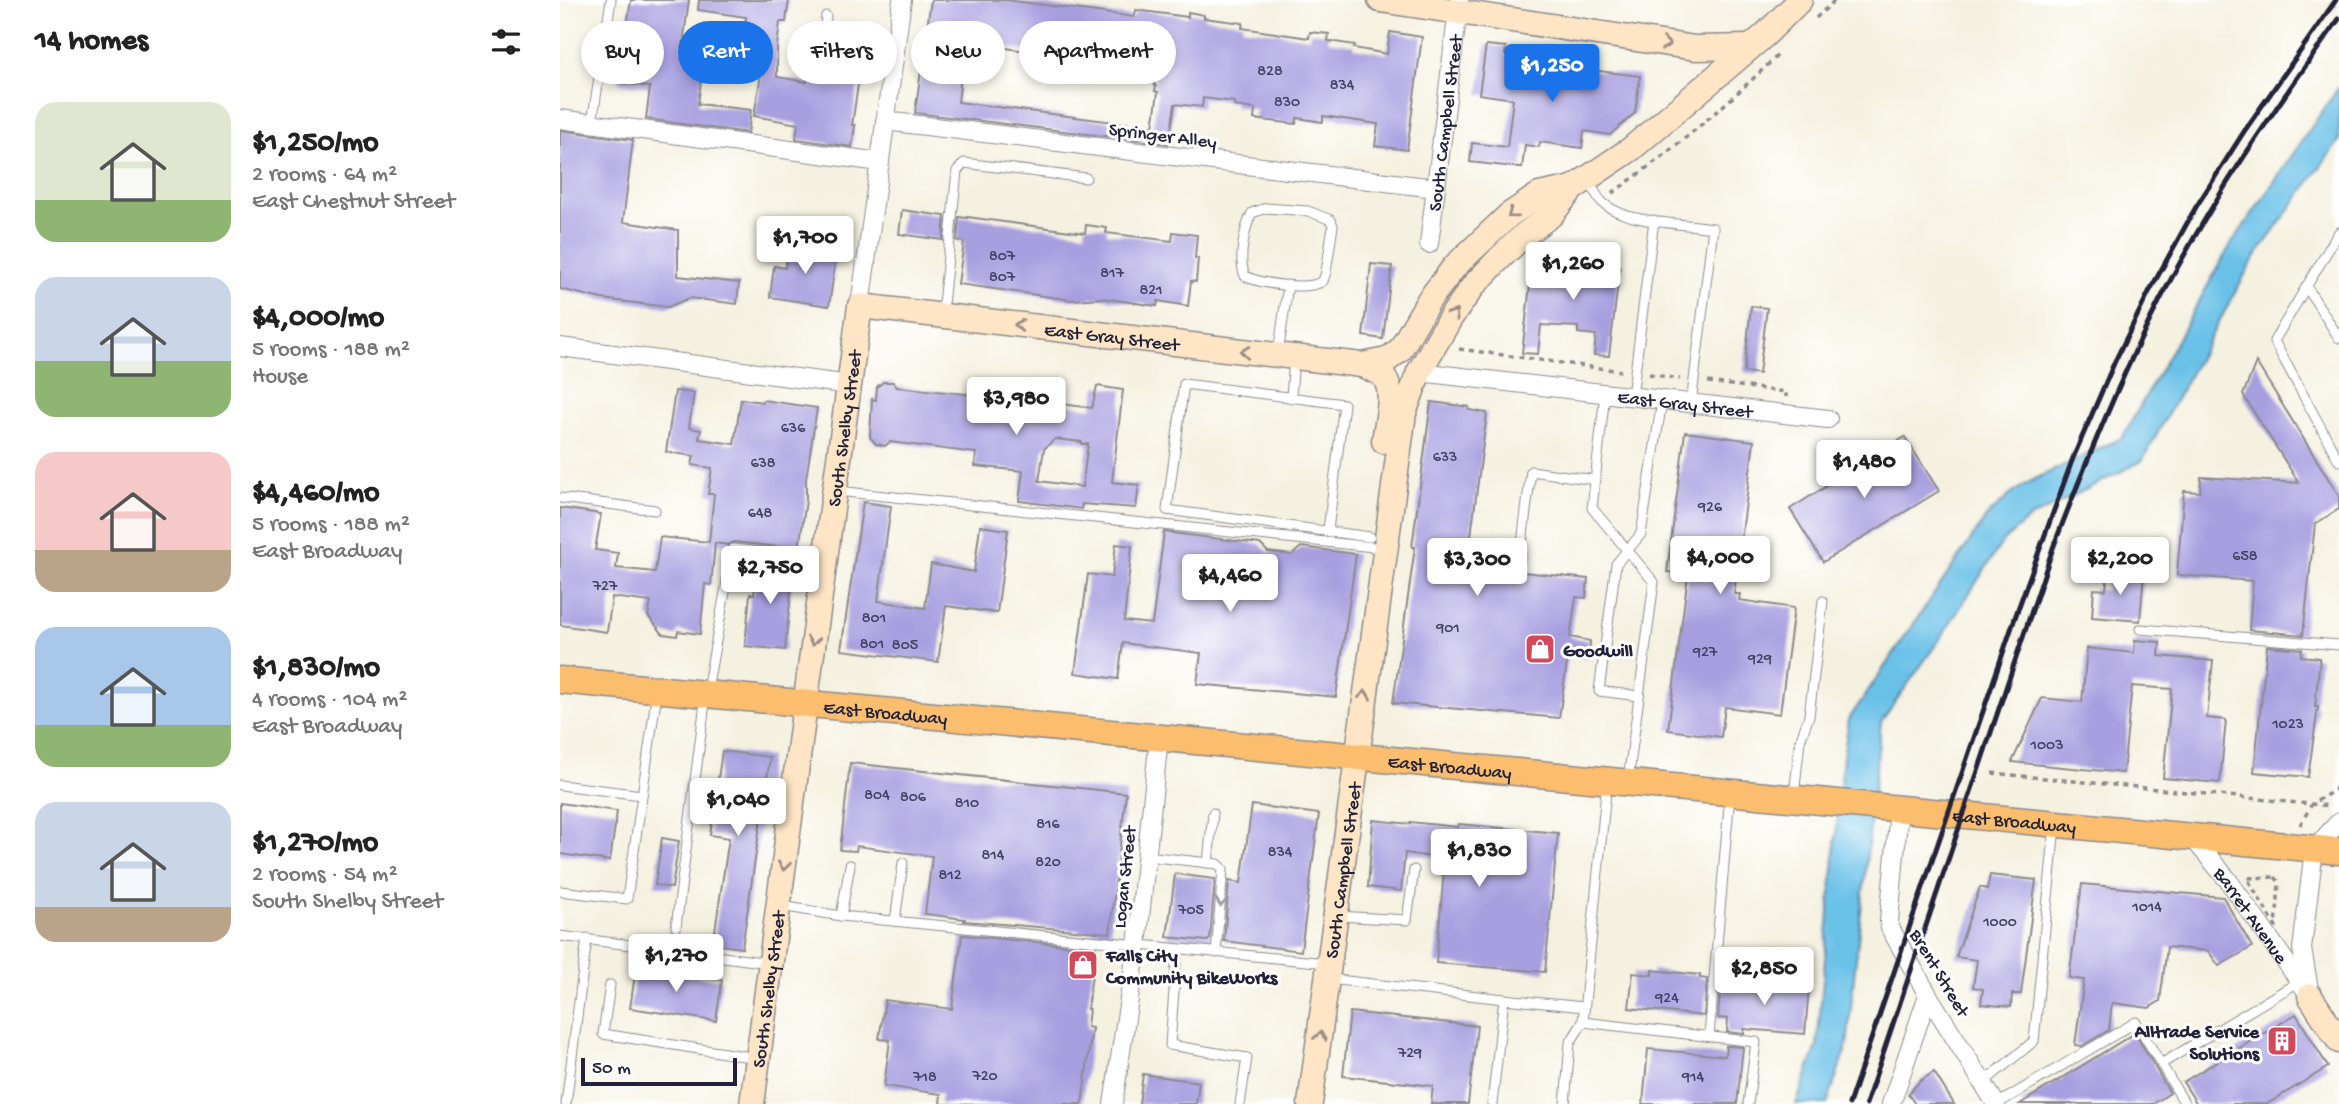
<!DOCTYPE html>
<html lang="en">
<head>
<meta charset="utf-8">
<style>
	:root { --surface:#fff; --page:#f2f2f2; --text:#222; --muted:#767676; --accent:#1a73e8 }
	body { margin:0; font-family:"Gochi Hand",sans-serif; background:var(--page); color:var(--text); height:100vh; display:flex; flex-direction:column; font-size:26px; white-space:nowrap }
	* { box-sizing:border-box; margin:0 }
	p { font-size:23px; color:var(--muted) }
	.icon { flex:none; width:38px; height:38px; fill:none; stroke:currentColor; stroke-width:2; stroke-linecap:round; stroke-linejoin:round }
	.map { position:relative; flex:1; overflow:hidden }
	.sheet { display:flex; flex-direction:column; background:var(--surface); width:560px }
	.sheet>* { flex:none }
	.top-card { position:absolute; left:21px; top:21px; width:665px; height:63px; display:flex; gap:14px }
	.scale { position:absolute; left:21px; bottom:18px; width:156px; box-sizing:border-box; padding-left:7px; border:4px solid #22223b; border-top:0; font-size:19px; line-height:24px; white-space:nowrap; color:#22223b; -webkit-text-stroke:5px #fff; paint-order:stroke }
	.price { position:absolute; translate:-50% -60px; padding:0 16px; border-radius:7px; background:#fff; color:#222; font-size:23px; line-height:46px; filter:drop-shadow(0 2px 4px #0008) }
	.price::after { content:''; position:absolute; left:50%; top:42px; width:21px; height:16px; margin-left:-10px; background:inherit; clip-path:polygon(0 0,100% 0,50% 100%) }
	.price.on { background:var(--accent); color:#fff }
	ul { padding:0; list-style:none }
	li { display:flex; align-items:center; gap:21px; height:175px; padding:0 35px }
	li span { display:grid; place-items:center; flex:none; width:196px; height:140px; border-radius:21px; color:#555 }
	li>.icon { margin-inline-start:auto }
	span .icon { width:84px; height:84px; fill:#fffc; stroke-width:1 }
	li b { font-size:30px }
	h2 { display:flex; justify-content:space-between; align-items:center; height:84px; padding:0 35px; font-size:30px }
	.chip { padding:0 24px; border-radius:32px; background:var(--surface); box-shadow:0 4px 10px #0003; font-size:24px; line-height:63px }
	.chip.on { background:var(--accent); color:#fff }
	main { display:flex; flex:1; min-height:0 }
	.map>svg:first-child { display:block }
</style>
</head>
<body>
<main>
<section class="sheet">
<h2>14 homes<svg class="icon" aria-label="filters" viewBox="0 0 24 24"><path d="M4 7h16M4 17h16"/><circle cx="9" cy="7" r="2"/><circle cx="15" cy="17" r="2"/></svg></h2>
<ul>
<li><span style="background:linear-gradient(#dfe7d0 70%,#8fb573 0)"><svg class="icon" aria-label="home" viewBox="0 0 24 24"><path d="M3 11l9-7 9 7M6 9v11h12V9"/></svg></span><div><b>$1,250/mo</b><p>2 rooms · 64 m²</p><p>East Chestnut Street</p></div></li>
<li><span style="background:linear-gradient(#c9d6e8 60%,#8fb573 0)"><svg class="icon" aria-label="home" viewBox="0 0 24 24"><path d="M3 11l9-7 9 7M6 9v11h12V9"/></svg></span><div><b>$4,000/mo</b><p>5 rooms · 188 m²</p><p>House</p></div></li>
<li><span style="background:linear-gradient(#f6c9c9 70%,#b9a48a 0)"><svg class="icon" aria-label="home" viewBox="0 0 24 24"><path d="M3 11l9-7 9 7M6 9v11h12V9"/></svg></span><div><b>$4,460/mo</b><p>5 rooms · 188 m²</p><p>East Broadway</p></div></li>
<li><span style="background:linear-gradient(#a9c7e8 70%,#8fb573 0)"><svg class="icon" aria-label="home" viewBox="0 0 24 24"><path d="M3 11l9-7 9 7M6 9v11h12V9"/></svg></span><div><b>$1,830/mo</b><p>4 rooms · 104 m²</p><p>East Broadway</p></div></li>
<li><span style="background:linear-gradient(#c9d6e8 75%,#b9a48a 0)"><svg class="icon" aria-label="home" viewBox="0 0 24 24"><path d="M3 11l9-7 9 7M6 9v11h12V9"/></svg></span><div><b>$1,270/mo</b><p>2 rooms · 54 m²</p><p>South Shelby Street</p></div></li>
</ul>
</section>
<div class="map">
<svg width="1779" height="1104" viewBox="0 0 1779 1104">
	<rect width="100%" height="100%" fill="#fff"/>
	<filter id="ink" filterUnits="userSpaceOnUse"><feTurbulence type="fractalNoise" baseFrequency=".0143" numOctaves="2"/><feDisplacementMap in="SourceGraphic" scale="14" xChannelSelector="R" yChannelSelector="G"/><feConvolveMatrix kernelMatrix="1 2 1 2 8 2 1 2 1" color-interpolation-filters="sRGB"/></filter>
	<filter id="wash" filterUnits="userSpaceOnUse"><feTurbulence type="fractalNoise" baseFrequency=".00686" numOctaves="4" result="noise"/><feDisplacementMap in="SourceGraphic" scale="28" xChannelSelector="R" yChannelSelector="G"/><feGaussianBlur stdDeviation="1.57" result="paint"/><feColorMatrix in="noise" values="0 0 0 0 0 0 0 0 0 0 0 0 0 0 0 0 0 1.4 0 .05"/><feComposite in="paint" operator="in"/></filter>
	<g filter="url(#wash)">
		<rect width="100%" height="100%" fill="#f5f1e0"/>
		<polygon fill="#6bc1e8" stroke="#467292" stroke-width="2" points="1779,87 1779,141 1693,260 1582,461 1470,518 1443,541 1382,636 1321,722 1287,1045 1267,1104 1236,1104 1257,1046 1283,757 1289,719 1427,516 1452,493 1473,480 1562,438 1670,246"/>
		<g id="blocks">
			<g fill="#a89fe0" fill-rule="evenodd">
				<polygon points="71,0 129,0 122,50 129,50 128,59 144,60 138,104 191,110 188,133 86,119 90,87 58,83"/>
				<polygon points="139,0 229,0 226,22 220,22 217,46 217,77 247,82 248,71 299,78 292,125 295,125 292,147 236,139 238,124 194,116 206,44 183,41 186,17 138,10"/>
				<path d="M371,0H446L574,17L576,10L628,17V12L644,15V18L683,23L682,28L749,38L750,32L769,34L768,41L795,45L794,48L827,54L830,32L862,37L847,150L815,146L818,124L763,116V122L737,118L736,124L694,119L695,109L674,106L675,102L643,98L642,107L615,104L609,144L355,113ZM413,43L466,51L465,65L496,69L498,51L560,59L562,46L599,51L594,85L596,86L595,91L598,92L593,127L398,102L403,61L410,62Z"/>
				<polygon points="926,45 946,47 945,55 983,60 982,64 1080,76 1075,113 1050,135 1024,131 1022,148 980,142 979,147 965,145 962,168 910,162 912,143 947,147 953,99 919,94"/>
				<polygon points="0,130 73,140 63,222 118,230 118,276 179,283 177,304 130,298 108,307 42,299 0,289"/>
				<polygon points="342,210 385,216 383,240 339,234"/>
				<polygon points="399,217 407,218 407,217 525,233 526,225 547,228 546,233 612,241 613,232 637,235 635,258 638,258 636,282 631,281 628,306 598,301 597,306 542,298 512,300 398,284 404,242 397,241"/>
				<polygon points="229,244 277,251 269,306 210,297 214,266 225,268"/>
				<polygon points="997,258 1060,267 1049,356 1034,355 1036,335 1018,333 1018,327 981,325 978,354 962,353 972,268 995,272"/>
				<polygon points="811,264 832,266 823,339 803,336"/>
				<polygon points="1191,306 1207,308 1199,374 1184,372"/>
				<polygon points="1696,362 1779,496 1779,509 1755,524 1743,635 1689,630 1693,581 1617,575 1624,491 1640,492 1641,477 1739,483 1683,395"/>
				<path d="M426,381L491,390L502,394L501,404L532,408L537,386L563,390L552,482L579,485L576,508L522,504L521,509L459,501L463,471L415,466L416,453L330,442L325,446L316,444L310,437L312,399L316,400L317,387L323,382H333L337,387L424,396ZM495,439L522,442V444H528L522,487L479,481L484,449Z"/>
				<polygon points="115,391 134,393 129,428 141,430 139,439 174,444 181,399 202,402 203,400 257,408 246,479 246,500 239,549 174,542 168,545 155,543 151,585 145,584 140,634 118,631 117,636 103,634 88,616 91,602 52,597 47,632 0,625 0,508 41,514 35,550 58,553 56,568 95,572 100,537 149,542 154,494 148,494 152,468 132,465 134,456 106,452"/>
				<polygon points="871,402 909,407 909,410 927,413 907,566 1028,579 1026,598 1016,597 1010,637 1030,641 1029,659 1008,656 999,718 833,703 855,547 852,547"/>
				<polygon points="1125,432 1194,441 1174,594 1180,594 1179,600 1234,608 1220,714 1165,707 1161,737 1108,730 1128,575 1107,572"/>
				<polygon points="1345,437 1379,491 1263,562 1230,509"/>
				<polygon points="303,502 331,506 318,601 365,608 371,564 414,572 420,526 448,530 437,613 386,606 378,662 281,650"/>
				<polygon points="604,532 700,544 708,552 732,555 741,547 796,554 776,697 637,684 641,653 563,643 558,679 515,673 528,574 552,577 556,544 572,546 564,621 592,624"/>
				<polygon points="198,559 234,563 225,650 185,646 190,594 194,594"/>
				<polygon points="1548,570 1584,573 1580,621 1532,617 1534,589 1546,590"/>
				<polygon points="1575,640 1600,642 1599,656 1653,661 1647,718 1666,720 1660,783 1603,778 1612,689 1572,686 1563,773 1452,762 1482,698 1522,702 1527,648 1574,653"/>
				<polygon points="1707,646 1742,649 1741,656 1760,658 1755,707 1758,707 1748,777 1694,772"/>
				<polygon points="162,751 210,757 182,948 153,944 169,838 150,835"/>
				<polygon points="290,763 566,793 550,933 404,921 405,919 365,914 372,856 297,846 296,851 280,850"/>
				<polygon points="0,803 57,811 50,861 0,854"/>
				<polygon points="692,805 759,814 741,951 664,941 669,881 681,883"/>
				<polygon points="813,820 850,824 850,822 898,827 899,824 998,833 985,972 876,963 885,859 845,853 841,891 808,887"/>
				<polygon points="102,838 119,841 112,888 95,885"/>
				<polygon points="615,874 655,879 650,939 647,941 607,937"/>
				<polygon points="1430,875 1476,880 1461,994 1452,994 1451,1007 1421,1004 1423,989 1413,987 1417,960 1396,957 1420,887 1427,889"/>
				<polygon points="1522,884 1663,897 1692,947 1659,966 1648,951 1607,947 1600,1001 1589,1008 1552,1003 1549,1030 1522,1046 1515,1045 1524,980 1509,978"/>
				<polygon points="402,935 536,948 527,1009 529,1009 527,1027 532,1028 522,1104 380,1104 381,1094 324,1086 330,1040 319,1039 325,1000 392,1009"/>
				<polygon points="76,968 162,980 156,1021 70,1008"/>
				<polygon points="1092,970 1140,975 1140,978 1147,979 1144,1016 1069,1008 1073,973 1092,975"/>
				<polygon points="1161,980 1217,985 1217,982 1235,983 1235,987 1249,988 1245,1034 1184,1029 1184,1034 1167,1032 1168,1019 1158,1018"/>
				<polygon points="790,1012 917,1026 908,1104 871,1104 873,1086 783,1076"/>
				<polygon points="1736,1014 1768,1067 1707,1104 1637,1104 1623,1082"/>
				<polygon points="1575,1033 1610,1093 1593,1104 1460,1104"/>
				<polygon points="1166,1046 1183,1047 1177,1104 1083,1104 1088,1049 1165,1056"/>
				<polygon points="1374,1072 1394,1104 1355,1104 1348,1094 1360,1081"/>
				<polygon points="583,1074 639,1082 636,1104 579,1104"/>
			</g>
		</g>
	</g>
	<g filter="url(#ink)">
		<use href="#blocks" fill-opacity="0" stroke="#8c8a8e" stroke-width="2"/>
		<g fill="none" stroke-linecap="round" stroke-linejoin="round">
			<g stroke="#8c8a8e" stroke-width="11">
				<g id="lane">
					<polyline points="264,37 336,47"/>
					<polyline points="261,58 266,16"/>
					<polyline points="32,123 51,0"/>
					<path d="M1027,179C1032,186 1036,196 1042,202C1066,224 1122,223 1153,228L1131,404"/>
					<path d="M706,208L748,211L771,220L773,226L766,272L763,281C749,291 701,284 685,276C678,260 684,229 692,213Z"/>
					<polyline points="1779,232 1714,341 1779,461"/>
					<polyline points="1746,286 1779,338"/>
					<polyline points="382,314 397,171 404,163 526,178"/>
					<polyline points="718,354 728,285"/>
					<polyline points="1045,394 1032,508 1094,582 1068,781"/>
					<polyline points="1072,397 1094,220"/>
					<polyline points="731,398 734,358"/>
					<polyline points="277,491 823,548"/>
					<polyline points="0,498 95,510"/>
					<polyline points="768,530 784,404 624,384 607,510 810,537"/>
					<polyline points="917,553 960,559 971,471 1036,480"/>
					<polyline points="1580,629 1779,645"/>
					<polyline points="1079,696 1039,691 1056,564 1081,534 1102,401"/>
					<polyline points="1047,782 1023,1022 1196,1042 1188,1104"/>
					<polyline points="0,785 82,795"/>
					<polyline points="1234,796 1240,741 1249,716 1263,601"/>
					<polyline points="586,856 658,864 663,869 656,953"/>
					<polyline points="648,863 653,813"/>
					<polyline points="0,891 67,899 97,692"/>
					<polyline points="221,906 281,916 767,963"/>
					<polyline points="281,916 290,865"/>
					<polyline points="777,916 847,920 854,870"/>
					<polyline points="335,921 343,863"/>
					<polyline points="116,927 146,695 173,549 264,559"/>
					<polyline points="0,936 210,963"/>
					<polyline points="617,949 610,1045 687,1058 680,1104"/>
					<polyline points="769,979 944,999 932,1104"/>
					<polyline points="50,985 43,1034 197,1058"/>
					<polyline points="944,999 1024,1007"/>
					<polyline points="1149,1036 1170,794"/>
					<polyline points="1601,1064 1740,981"/>
					<polyline points="1423,1083 1474,1041 1495,826"/>
					<polyline points="6,1104 27,938"/>
					<polyline points="1005,1104 1010,1043 1023,1022"/>
					<polyline points="1437,1104 1576,1022 1625,1104"/>
				</g>
			</g>
			<g stroke="#8c8a8e" stroke-width="20">
				<g id="street">
					<polyline points="0,119 320,162"/>
					<polyline points="325,121 875,188"/>
					<path id="s1" d="M869,244L899,1"/>
					<polyline points="300,306 342,0"/>
					<polyline points="0,347 290,385"/>
					<path id="s2" d="M859,372L1268,419"/>
					<polyline points="1339,809 1329,921 1330,928 1368,995 1436,1104"/>
					<path id="s3" d="M1632,837L1668,880L1750,996"/>
					<polyline points="1749,989 1742,949 1754,849 1779,822"/>
					<polyline points="553,1104 577,946 599,738"/>
					<polyline points="1331,1104 1368,995"/>
				</g>
			</g>
			<g stroke="#8c8a8e" stroke-width="27">
				<g id="secondary">
					<polyline points="820,0 1135,48 1190,47"/>
					<path d="M802,365C808,368 817,371 822,375C837,389 826,423 824,441"/>
					<polyline points="1750,996 1779,1041"/>
					<path id="s4" d="M192,1104L245,705L300,306L802,365L827,360L840,350L869,300L895,266L949,215L979,195L1013,188"/>
					<path id="s5" d="M750,1104L844,413L859,372L891,317L914,285L939,259L964,235L991,215L1013,188L1071,149L1206,34L1240,0"/>
				</g>
			</g>
			<g stroke="#8c8a8e" stroke-width="29">
				<g id="primary">
					<path id="s6" d="M0,680L1779,851"/>
				</g>
			</g>
			<g stroke="#8c8a8e" stroke-width="3.5" stroke-dasharray="5 5" stroke-linecap="butt">
				<polyline points="1256,18 1275,0"/>
				<path d="M1052,193C1113,151 1165,106 1218,55"/>
				<polyline points="899,349 1061,371"/>
				<polyline points="1089,374 1120,379"/>
				<polyline points="1148,382 1226,392 1226,397"/>
				<polyline points="1432,773 1770,806"/>
				<polyline points="1740,825 1752,804 1775,790 1779,784"/>
				<polygon points="1715,877 1719,882 1716,927 1687,878"/>
			</g>
			<use href="#lane" stroke="#fff" stroke-width="9"/>
			<use href="#street" stroke="#fff" stroke-width="18"/>
			<use href="#secondary" stroke="#fde5c5" stroke-width="24"/>
			<use href="#primary" stroke="#fbbd6e" stroke-width="26"/>
			<g stroke="#22223b" stroke-width="5">
				<polyline points="1289,1104 1458,609 1513,458 1555,361 1589,292 1636,207 1685,130 1776,0"/>
				<path d="M1306,1104L1493,548C1525,464 1559,380 1600,300C1651,201 1714,109 1779,19"/>
			</g>
		</g>
		<defs><path id="oneway-chevron" d="M-2-3.5L2.5 0L-2 3.5" fill="none" stroke-width="1.6" stroke-linecap="round" stroke-linejoin="round" transform="scale(1.75)"/></defs>
		<g stroke="#9a8d87">
			<use href="#oneway-chevron" transform="translate(1106 44) rotate(9)"/>
			<use href="#oneway-chevron" transform="translate(952 214) rotate(143)"/>
			<use href="#oneway-chevron" transform="translate(894 314) rotate(-55)"/>
			<use href="#oneway-chevron" transform="translate(459 325) rotate(-173)"/>
			<use href="#oneway-chevron" transform="translate(685 352) rotate(-173)"/>
			<use href="#oneway-chevron" transform="translate(253 641) rotate(98)"/>
			<use href="#oneway-chevron" transform="translate(805 695) rotate(-82)"/>
			<use href="#oneway-chevron" transform="translate(224 866) rotate(97)"/>
			<use href="#oneway-chevron" transform="translate(760 1036) rotate(-82)"/>
		</g>
		<use stroke="#9c9ca7" href="#oneway-chevron" transform="translate(661 902) rotate(97)"/>
	</g>
	<defs>
		<g id="shop-square" transform="scale(1.575)"><rect x="-9" y="-9" width="18" height="18" rx="4" fill="#d1495b" stroke="#fff"/><path d="M-5-2.5h2.3a2.7 3.5 0 0 1 5.4 0H5L5.5 6h-11ZM-1.5-2.5h3a1.5 2.3 0 0 0-3 0Z" fill="#fff"/></g>
		<g id="building-square" transform="scale(1.575)"><rect x="-9" y="-9" width="18" height="18" rx="4" fill="#d1495b" stroke="#fff"/><path d="M-4-6H4V6H1V3H-1V6H-4ZM-2.5-4.3h1.7v1.8h-1.7ZM.8-4.3h1.7v1.8H.8ZM-2.5-1h1.7V.8h-1.7ZM.8-1h1.7V.8H.8Z" fill="#fff"/></g>
	</defs>
	<g fill-rule="evenodd">
		<use href="#shop-square" x="980" y="649"/>
		<use href="#shop-square" x="523" y="965"/>
		<use href="#building-square" x="1722" y="1041"/>
	</g>
	<g text-anchor="middle" stroke-width="6" stroke-linejoin="round" paint-order="stroke">
		<g font-size="16" fill="#444164">
			<text x="710" y="75">828</text>
			<text x="782" y="89">834</text>
			<text x="727" y="106">830</text>
			<text x="442" y="260">807</text>
			<text x="552" y="277">817</text>
			<text x="442" y="281">807</text>
			<text x="591" y="294">821</text>
			<text x="233" y="432">636</text>
			<text x="885" y="461">633</text>
			<text x="203" y="467">638</text>
			<text x="1150" y="511">926</text>
			<text x="200" y="517">648</text>
			<text x="1685" y="560">658</text>
			<text x="45" y="590">727</text>
			<text x="314" y="622">801</text>
			<text x="888" y="632">901</text>
			<text x="312" y="648">801</text>
			<text x="345" y="649">805</text>
			<text x="1145" y="656">927</text>
			<text x="1200" y="663">929</text>
			<text x="1728" y="728">1023</text>
			<text x="1487" y="749">1003</text>
			<text x="317" y="799">804</text>
			<text x="353" y="801">806</text>
			<text x="407" y="807">810</text>
			<text x="488" y="828">816</text>
			<text x="720" y="856">834</text>
			<text x="433" y="859">814</text>
			<text x="488" y="866">820</text>
			<text x="390" y="879">812</text>
			<text x="1587" y="911">1014</text>
			<text x="631" y="914">705</text>
			<text x="1440" y="926">1000</text>
			<text x="1107" y="1002">924</text>
			<text x="850" y="1057">729</text>
			<text x="425" y="1080">720</text>
			<text x="365" y="1081">718</text>
			<text x="1133" y="1081">914</text>
		</g>
		<g font-size="19" fill="#22223b" stroke="#fff">
			<text dy="7" stroke="none"><textPath href="#s1" startOffset="122">South Campbell Street</textPath></text>
			<text transform="translate(603 134) rotate(7)" y="7">Springer Alley</text>
			<text dy="7" stroke="none"><textPath href="#s4" startOffset="1059">East Gray Street</textPath></text>
			<text dy="7" stroke="none"><textPath href="#s2" startOffset="268">East Gray Street</textPath></text>
			<text dy="7" stroke="none"><textPath href="#s4" startOffset="682">South Shelby Street</textPath></text>
			<text dy="7" stroke="none"><textPath href="#s6" startOffset="327">East Broadway</textPath></text>
			<text dy="7" stroke="none"><textPath href="#s6" startOffset="894">East Broadway</textPath></text>
			<text dy="7" stroke="none"><textPath href="#s6" startOffset="1461">East Broadway</textPath></text>
			<text dy="7" stroke="none"><textPath href="#s5" startOffset="236">South Campbell Street</textPath></text>
			<text transform="translate(563 877) rotate(-84)" y="7">Logan Street</text>
			<text dy="7" stroke="none"><textPath href="#s3" startOffset="98">Barret Avenue</textPath></text>
			<text transform="translate(1381 972) rotate(59)" y="7">Brent Street</text>
			<text dy="7" stroke="none"><textPath href="#s4" startOffset="116">South Shelby Street</textPath></text>
		</g>
		<g font-size="19" font-weight="bold" fill="#22223b" stroke="#fff" text-anchor="start">
			<text x="1003" y="656">Goodwill</text>
			<text x="546" y="961">Falls City<tspan x="546" dy="22">Community BikeWorks</tspan></text>
			<text x="1699" y="1037" text-anchor="end">Alltrade Service<tspan x="1699" dy="22">Solutions</tspan></text>
		</g>
	</g>
</svg>
<div class="scale">50 m</div>
<b class="price on" style="left:992px;top:104px">$1,250</b>
<b class="price" style="left:245px;top:276px">$1,700</b>
<b class="price" style="left:1013px;top:302px">$1,260</b>
<b class="price" style="left:456px;top:437px">$3,980</b>
<b class="price" style="left:1304px;top:500px">$1,480</b>
<b class="price" style="left:1160px;top:596px">$4,000</b>
<b class="price" style="left:1560px;top:597px">$2,200</b>
<b class="price" style="left:917px;top:598px">$3,300</b>
<b class="price" style="left:210px;top:606px">$2,750</b>
<b class="price" style="left:670px;top:614px">$4,460</b>
<b class="price" style="left:178px;top:838px">$1,040</b>
<b class="price" style="left:919px;top:889px">$1,830</b>
<b class="price" style="left:116px;top:994px">$1,270</b>
<b class="price" style="left:1204px;top:1007px">$2,850</b>
<div class="top-card">
<a class="chip">Buy</a>
<a class="chip on">Rent</a>
<a class="chip">Filters</a>
<a class="chip">New</a>
<a class="chip">Apartment</a>
</div>
</div>
</main>
</body>
</html>
